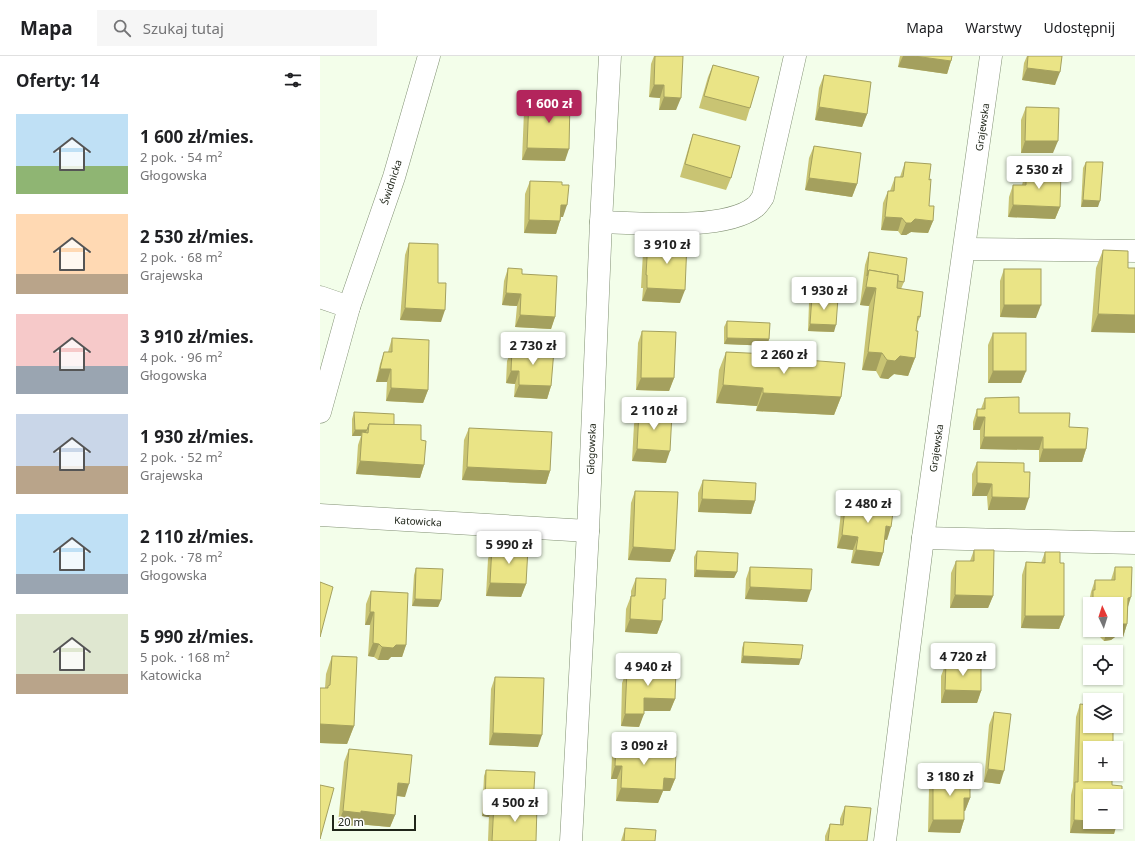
<!DOCTYPE html>
<html lang="pl">
<head>
<meta charset="utf-8">
<style>
	:root { --surface:#fff; --page:#f6f6f6; --text:#202124; --muted:#757577; --line:#e0e0e0; --accent:#b3255c }
	body { margin:0; font-family:"Noto Sans",sans-serif; background:var(--page); color:var(--text); height:100vh; display:flex; flex-direction:column; font-size:15px; white-space:nowrap }
	* { box-sizing:border-box; margin:0 }
	p { font-size:13px; color:var(--muted) }
	.icon { flex:none; width:22px; height:22px; fill:none; stroke:currentColor; stroke-width:2; stroke-linecap:round; stroke-linejoin:round }
	.map { position:relative; flex:1; overflow:hidden }
	.panel { display:flex; flex-direction:column; background:var(--surface); width:320px }
	.panel>* { flex:none }
	.needle { width:26px; rotate:356deg }
	.tools { position:absolute; left:763px; top:541px; display:grid; gap:8px }
	.tools a { display:grid; place-items:center; width:40px; height:40px; border-radius:0px; background:var(--surface); box-shadow:0 1px 3px #0004; font-size:20px }
	.scale { position:absolute; left:12px; bottom:10px; width:84px; box-sizing:border-box; padding-left:4px; border:2px solid #20261a; border-top:0; font-size:11px; line-height:14px; white-space:nowrap; color:#20261a; -webkit-text-stroke:3px #fff; paint-order:stroke }
	.price { position:absolute; translate:-50% -34px; padding:0 9px; border-radius:4px; background:#fff; color:#222; font-size:13px; line-height:26px; filter:drop-shadow(0 1px 2px #0008) }
	.price::after { content:''; position:absolute; left:50%; top:24px; width:12px; height:9px; margin-left:-6px; background:inherit; clip-path:polygon(0 0,100% 0,50% 100%) }
	.price.on { background:var(--accent); color:#fff }
	ul { padding:0; list-style:none }
	li { display:flex; align-items:center; gap:12px; height:100px; padding:0 16px }
	li span { display:grid; place-items:center; flex:none; width:112px; height:80px; border-radius:0px; color:#555 }
	li>.icon { margin-inline-start:auto }
	span .icon { width:48px; height:48px; fill:#fffc; stroke-width:1 }
	li b { font-size:17px }
	h2 { display:flex; justify-content:space-between; align-items:center; height:48px; padding:0 16px; font-size:17px }
	header { display:flex; align-items:center; gap:24px; box-sizing:border-box; height:56px; padding:0 20px; background:var(--surface); border-bottom:1px solid var(--line) }
	header strong { font-size:19px }
	nav { display:flex; gap:22px; margin-inline-start:auto; font-size:14px }
	.search { width:280px; height:36px; background:var(--page); display:flex; align-items:center; gap:10px; box-sizing:border-box; padding:0 14px; border-radius:0px; color:var(--muted); font-size:15px }
	main { display:flex; flex:1; min-height:0 }
	.map>svg:first-child { display:block }
</style>
</head>
<body>
<header>
<strong>Mapa</strong>
<div class="search"><svg class="icon" aria-label="search" viewBox="0 0 24 24"><circle cx="10" cy="10" r="6"/><path d="M15 15l6 6"/></svg>Szukaj tutaj</div>
<nav><a>Mapa</a><a>Warstwy</a><a>Udostępnij</a></nav>
</header>
<main>
<section class="panel">
<h2>Oferty: 14<svg class="icon" aria-label="filters" viewBox="0 0 24 24"><path d="M4 7h16M4 17h16"/><circle cx="9" cy="7" r="2"/><circle cx="15" cy="17" r="2"/></svg></h2>
<ul>
<li><span style="background:linear-gradient(#bfe0f5 65%,#8fb573 0)"><svg class="icon" aria-label="home" viewBox="0 0 24 24"><path d="M3 11l9-7 9 7M6 9v11h12V9"/></svg></span><div><b>1 600 zł/mies.</b><p>2 pok. · 54 m²</p><p>Głogowska</p></div></li>
<li><span style="background:linear-gradient(#ffd9b3 75%,#b9a48a 0)"><svg class="icon" aria-label="home" viewBox="0 0 24 24"><path d="M3 11l9-7 9 7M6 9v11h12V9"/></svg></span><div><b>2 530 zł/mies.</b><p>2 pok. · 68 m²</p><p>Grajewska</p></div></li>
<li><span style="background:linear-gradient(#f6c9c9 65%,#9aa5b1 0)"><svg class="icon" aria-label="home" viewBox="0 0 24 24"><path d="M3 11l9-7 9 7M6 9v11h12V9"/></svg></span><div><b>3 910 zł/mies.</b><p>4 pok. · 96 m²</p><p>Głogowska</p></div></li>
<li><span style="background:linear-gradient(#c9d6e8 65%,#b9a48a 0)"><svg class="icon" aria-label="home" viewBox="0 0 24 24"><path d="M3 11l9-7 9 7M6 9v11h12V9"/></svg></span><div><b>1 930 zł/mies.</b><p>2 pok. · 52 m²</p><p>Grajewska</p></div></li>
<li><span style="background:linear-gradient(#bfe0f5 75%,#9aa5b1 0)"><svg class="icon" aria-label="home" viewBox="0 0 24 24"><path d="M3 11l9-7 9 7M6 9v11h12V9"/></svg></span><div><b>2 110 zł/mies.</b><p>2 pok. · 78 m²</p><p>Głogowska</p></div></li>
<li><span style="background:linear-gradient(#dfe7d0 75%,#b9a48a 0)"><svg class="icon" aria-label="home" viewBox="0 0 24 24"><path d="M3 11l9-7 9 7M6 9v11h12V9"/></svg></span><div><b>5 990 zł/mies.</b><p>5 pok. · 168 m²</p><p>Katowicka</p></div></li>
</ul>
</section>
<div class="map">
<svg width="815" height="785" viewBox="0 0 815 785">
	<rect width="100%" height="100%" fill="#f3feea"/>
	<g fill="none" stroke-linecap="round" stroke-linejoin="round">
		<g stroke="#829174" stroke-width="23">
			<g id="street">
				<path d="M281,166C319,167 405,175 435,151C438,149 441,144 443,141L475,0"/>
				<polyline points="645,193 815,195"/>
				<polyline points="0,241 29,251"/>
				<polyline points="0,356 29,251 74,121 109,0"/>
				<polyline points="0,459 268,475"/>
				<polyline points="603,482 815,487"/>
				<polyline points="251,785 268,475 281,166 290,0"/>
				<polyline points="565,785 603,482 671,0"/>
			</g>
		</g>
		<use href="#street" stroke="#fff" stroke-width="22"/>
	</g>
	<g fill="#c9c473">
		<polygon points="334,0 363,0 356,54 339,54 340,42 329,41 331,8"/>
		<polygon points="580,0 632,0 631,5 627,18 578,11"/>
		<polygon points="707,0 742,0 735,29 702,24 704,7"/>
		<polygon points="393,9 430,52 426,65 379,52 388,21"/>
		<polygon points="504,19 547,58 542,71 495,64 499,32"/>
		<polygon points="209,42 245,105 202,104 204,55"/>
		<polygon points="706,51 733,97 701,97 701,64"/>
		<polygon points="373,78 411,122 406,134 360,121 369,90"/>
		<polygon points="494,90 537,128 532,141 485,134 489,102"/>
		<polygon points="585,106 609,124 609,150 613,165 608,177 591,176 586,179 581,179 578,175 561,174 563,147 568,135 570,135 575,121 580,121"/>
		<polygon points="766,106 778,151 761,151 763,112"/>
		<polygon points="706,115 740,151 735,163 688,161 689,141 693,129 702,129"/>
		<polygon points="210,125 243,161 241,161 236,178 204,177 205,138"/>
		<polygon points="328,184 360,247 322,245 323,232 321,232 323,196"/>
		<polygon points="89,187 118,227 121,266 80,264 85,199"/>
		<polygon points="783,194 808,212 771,276 776,212"/>
		<polygon points="549,196 584,226 581,233 600,261 597,268 596,275 595,302 588,320 574,318 568,323 560,322 556,315 542,314 549,250 540,249 545,209"/>
		<polygon points="188,212 202,218 235,261 231,273 195,271 197,250 182,249 184,225"/>
		<polygon points="684,213 716,262 680,261 680,225"/>
		<polygon points="492,240 514,276 488,275 489,247"/>
		<polygon points="407,265 449,283 447,290 404,288 404,271"/>
		<polygon points="322,275 354,322 349,335 316,334 318,287"/>
		<polygon points="673,277 706,315 701,327 668,327 668,289"/>
		<polygon points="72,282 108,334 103,347 66,345 67,326 56,326 60,308 64,296 68,296"/>
		<polygon points="192,293 231,330 227,343 194,341 195,328 186,327 187,305"/>
		<polygon points="406,296 448,301 521,341 514,359 436,355 437,350 396,347 399,314"/>
		<polygon points="665,342 699,357 749,371 766,393 762,406 719,406 719,394 660,393 660,374 653,374 653,366 657,353 661,353"/>
		<polygon points="319,355 346,407 312,405 314,368"/>
		<polygon points="34,356 74,369 101,384 104,409 100,422 36,418 38,389 41,380 32,380 32,363"/>
		<polygon points="149,372 230,415 226,428 142,424 144,384"/>
		<polygon points="657,406 705,454 668,454 667,440 652,440 652,418"/>
		<polygon points="383,424 435,445 431,458 378,456 378,437"/>
		<polygon points="315,435 355,494 350,506 308,504 311,447"/>
		<polygon points="526,443 567,484 565,483 563,497 559,510 531,507 533,494 517,492 521,456"/>
		<polygon points="172,490 206,528 201,541 166,540 168,503"/>
		<polygon points="654,494 673,540 668,552 630,552 631,517 636,505 650,505"/>
		<polygon points="377,495 417,516 414,522 374,521 374,501"/>
		<polygon points="725,496 740,507 744,560 739,573 701,572 702,519 706,506 721,507"/>
		<polygon points="430,511 487,546 425,543 426,523"/>
		<polygon points="795,511 808,551 807,568 803,581 795,581 791,584 784,585 780,581 772,580 772,574 796,574 796,548 770,548 770,563 769,563 769,546 771,536 775,524 791,524"/>
		<polygon points="96,512 121,544 118,551 92,550 94,519"/>
		<polygon points="316,522 343,549 342,565 337,578 305,576 306,553 311,540 311,535"/>
		<polygon points="51,535 86,589 82,601 71,601 68,604 58,604 54,601 48,600 50,569 45,569 46,548"/>
		<polygon points="424,586 479,609 421,607 422,592"/>
		<polygon points="12,600 34,670 27,688 0,687 0,632 5,632 6,618"/>
		<polygon points="626,607 661,635 657,647 621,647 621,620"/>
		<polygon points="322,612 355,643 350,655 324,655 319,671 301,670 302,627 307,614 321,614"/>
		<polygon points="175,621 218,691 169,689 171,633"/>
		<polygon points="760,648 792,729 802,743 798,754 794,778 750,777 751,739 753,731 756,661"/>
		<polygon points="674,656 680,728 664,726 669,669"/>
		<polygon points="296,687 330,695 355,723 350,735 343,735 338,747 296,745 297,723 291,723 292,700"/>
		<polygon points="29,693 85,741 76,740 75,759 70,771 37,768 37,770 18,768 24,706"/>
		<polygon points="166,714 213,749 216,785 168,785 169,759 169,761 162,760 164,720"/>
		<polygon points="613,719 631,722 650,742 645,755 644,755 644,764 640,777 608,776 609,732"/>
		<polygon points="525,750 547,785 505,785 505,780 510,768 520,769 520,763"/>
		<polygon points="305,772 335,785 301,785"/>
	</g>
	<g fill="#a4a05e">
		<polygon points="583,0 594,0 631,5 627,18 578,11"/>
		<polygon points="707,12 740,16 735,29 702,24"/>
		<polygon points="334,29 344,29 340,42 329,41"/>
		<polygon points="344,41 361,42 356,54 339,54"/>
		<polygon points="499,51 547,58 542,71 495,64"/>
		<polygon points="705,85 738,85 733,97 701,97"/>
		<polygon points="207,92 249,93 245,105 202,104"/>
		<polygon points="489,122 537,128 532,141 485,134"/>
		<polygon points="763,144 780,145 778,151 761,151"/>
		<polygon points="241,149 247,149 243,161 237,161"/>
		<polygon points="693,149 740,151 735,163 688,161"/>
		<polygon points="565,161 582,162 578,175 561,174"/>
		<polygon points="595,163 613,165 608,177 591,176 586,179 581,179 586,167"/>
		<polygon points="209,164 240,165 236,178 204,177"/>
		<polygon points="546,231 556,232 549,250 540,249"/>
		<polygon points="327,232 365,234 360,247 322,245"/>
		<polygon points="186,237 201,238 197,250 182,249"/>
		<polygon points="684,249 721,249 716,262 680,261"/>
		<polygon points="85,252 125,254 121,266 80,264"/>
		<polygon points="778,258 815,259 815,277 771,276"/>
		<polygon points="200,259 235,261 231,273 195,271"/>
		<polygon points="490,268 516,269 514,276 488,275"/>
		<polygon points="407,282 449,283 447,290 404,288"/>
		<polygon points="548,296 562,297 556,315 542,314"/>
		<polygon points="580,300 595,302 588,320 574,318 568,323 560,322 567,304"/>
		<polygon points="60,313 71,313 67,326 56,326"/>
		<polygon points="191,315 199,315 195,328 186,327"/>
		<polygon points="673,315 706,315 701,327 668,327"/>
		<polygon points="321,322 354,322 349,335 316,334"/>
		<polygon points="199,329 231,330 227,343 194,341"/>
		<polygon points="403,329 443,332 437,350 396,347"/>
		<polygon points="71,332 108,334 103,347 66,345"/>
		<polygon points="443,337 521,341 514,359 436,355"/>
		<polygon points="657,361 665,361 660,374 653,374"/>
		<polygon points="35,374 47,374 44,380 42,376 41,380 32,380"/>
		<polygon points="664,381 723,381 719,394 660,393"/>
		<polygon points="317,393 350,395 346,407 312,405"/>
		<polygon points="723,393 766,393 762,406 719,406"/>
		<polygon points="40,405 104,409 100,422 36,418"/>
		<polygon points="147,411 230,415 226,428 142,424"/>
		<polygon points="657,427 672,428 667,440 652,440"/>
		<polygon points="672,441 709,442 705,454 668,454"/>
		<polygon points="382,443 435,445 431,458 378,456"/>
		<polygon points="566,470 571,471 567,484 562,483"/>
		<polygon points="522,479 538,481 533,494 517,492"/>
		<polygon points="313,491 355,494 350,506 308,504"/>
		<polygon points="536,494 563,497 559,510 531,507"/>
		<polygon points="376,514 417,516 414,522 374,521"/>
		<polygon points="170,527 206,528 201,541 166,540"/>
		<polygon points="430,531 491,534 487,546 425,543"/>
		<polygon points="635,539 673,540 668,552 630,552"/>
		<polygon points="811,541 807,554 808,542"/>
		<polygon points="95,543 121,544 118,551 92,550"/>
		<polygon points="50,556 54,556 50,569 45,569"/>
		<polygon points="705,560 744,560 739,573 701,572"/>
		<polygon points="310,563 342,565 337,578 305,576"/>
		<polygon points="800,568 807,568 803,581 795,581 791,584 784,585 787,574 796,574 796,572"/>
		<polygon points="774,574 782,574 780,581 772,580"/>
		<polygon points="53,587 59,588 54,601 48,600"/>
		<polygon points="76,589 86,589 82,601 71,601 68,604 58,604 62,591"/>
		<polygon points="423,600 481,603 479,609 421,607"/>
		<polygon points="625,634 661,635 657,647 621,647"/>
		<polygon points="324,642 355,643 350,655 320,655"/>
		<polygon points="305,658 324,658 319,671 301,670"/>
		<polygon points="0,668 34,670 27,688 0,687"/>
		<polygon points="173,677 222,679 218,691 169,689"/>
		<polygon points="295,710 302,710 297,723 291,723"/>
		<polygon points="668,713 684,715 680,728 664,726"/>
		<polygon points="344,722 355,723 350,735 343,735 338,747 296,745 301,732"/>
		<polygon points="78,727 89,728 85,741 73,739"/>
		<polygon points="644,742 650,742 645,755 640,755"/>
		<polygon points="798,743 802,743 798,756"/>
		<polygon points="172,753 169,761 162,760 165,754"/>
		<polygon points="23,755 41,755 75,759 70,771 37,768 37,770 18,768"/>
		<polygon points="613,764 644,764 640,777 608,776"/>
		<polygon points="754,764 770,765 770,766 796,766 796,765 798,765 794,778 750,777"/>
	</g>
	<g fill="#eae486" stroke="#a4a05e">
		<polygon points="335,0 363,0 361,42 344,41 344,29 334,29"/>
		<polygon points="594,0 632,0 631,5"/>
		<polygon points="708,0 742,0 740,16 707,12"/>
		<polygon points="393,9 439,21 430,52 384,40"/>
		<polygon points="504,19 551,26 547,58 499,51"/>
		<polygon points="209,42 250,43 249,93 207,92"/>
		<polygon points="706,51 739,52 738,85 705,85"/>
		<polygon points="373,78 420,90 411,122 365,108"/>
		<polygon points="494,90 541,97 537,128 489,122"/>
		<polygon points="585,106 611,108 609,124 611,123 609,150 614,150 613,165 595,163 591,167 586,167 582,162 565,161 568,135 574,135 575,121 583,121"/>
		<polygon points="766,106 783,106 780,145 763,144"/>
		<polygon points="706,115 741,117 740,151 693,149 693,129 706,129"/>
		<polygon points="210,125 242,126 242,129 249,129 247,149 241,149 240,165 209,164"/>
		<polygon points="328,184 367,186 365,234 327,232 327,219 326,219"/>
		<polygon points="89,187 118,188 118,227 126,227 125,254 85,252"/>
		<polygon points="783,194 808,195 808,212 815,212 815,259 778,258"/>
		<polygon points="549,196 587,202 584,226 578,225 578,219 549,214 547,220"/>
		<polygon points="188,212 202,213 202,218 237,220 235,261 200,259 201,238 186,237"/>
		<rect x="684" y="213" width="37" height="36"/>
		<polygon points="549,214 578,219 577,232 603,236 600,261 598,260 596,275 598,275 595,302 580,300 575,305 567,304 562,297 548,296 556,232 546,231"/>
		<polygon points="492,240 518,242 516,269 490,268"/>
		<polygon points="407,265 450,267 449,283 407,282"/>
		<polygon points="322,275 356,276 354,322 321,322"/>
		<rect x="673" y="277" width="33" height="38"/>
		<polygon points="72,282 109,284 108,334 71,332 71,313 60,313 64,296 72,296"/>
		<polygon points="192,293 234,294 231,330 199,329 199,315 191,315"/>
		<polygon points="406,296 448,298 448,301 525,307 521,341 443,337 443,332 403,329"/>
		<polygon points="699,341 699,357 750,357 749,371 768,372 766,393 723,393 723,381 664,381 665,361 657,361 657,353 665,353 665,342"/>
		<polygon points="319,355 352,357 350,395 317,393"/>
		<polygon points="34,356 74,358 74,369 49,368 47,374 35,374"/>
		<polygon points="49,368 101,369 101,384 106,385 104,409 40,405 42,376 48,377"/>
		<polygon points="149,372 232,376 230,415 147,411"/>
		<polygon points="657,406 704,407 704,416 710,416 709,442 672,441 672,428 657,427"/>
		<polygon points="383,424 436,427 435,445 382,443"/>
		<polygon points="315,435 358,436 355,494 313,491"/>
		<polygon points="526,443 574,449 571,471 566,470 563,497 536,494 538,481 522,479"/>
		<polygon points="172,490 208,492 206,528 170,527"/>
		<polygon points="654,494 674,494 673,540 635,539 636,505 654,505"/>
		<polygon points="377,495 418,497 417,516 376,514"/>
		<polygon points="725,496 740,496 740,507 744,507 744,560 705,560 706,506 725,507"/>
		<polygon points="430,511 492,513 491,534 430,531"/>
		<polygon points="795,511 812,511 811,541 808,542 807,568 800,568 796,572 796,548 773,548 773,534 775,534 775,524 795,524"/>
		<polygon points="96,512 123,513 121,544 95,543"/>
		<polygon points="316,522 346,523 345,543 343,543 342,565 310,563 311,540 315,540"/>
		<polygon points="0,526 13,531 0,581"/>
		<polygon points="51,535 88,537 86,589 76,589 73,592 62,591 59,588 53,587 54,556 50,556"/>
		<polygon points="424,586 483,589 481,603 423,600"/>
		<polygon points="12,600 37,601 34,670 0,668 0,632 8,632 8,630 10,629"/>
		<polygon points="626,607 661,607 661,635 625,634"/>
		<polygon points="322,612 356,613 355,643 324,642 324,658 305,658 307,614 321,614"/>
		<polygon points="175,621 224,622 222,679 173,677"/>
		<polygon points="760,648 770,649 770,670 793,670 793,692 770,692 770,718 792,718 792,729 802,730 802,743 798,743 798,765 796,765 796,740 770,740 770,765 754,764 755,726 758,726"/>
		<polygon points="674,656 691,658 684,715 668,713"/>
		<polygon points="296,687 330,688 330,695 356,695 355,723 344,722 343,734 301,732 302,710 295,710"/>
		<polygon points="29,693 92,699 89,728 78,727 75,759 41,755 41,757 23,755"/>
		<polygon points="166,714 215,716 213,749 174,747 171,754 165,754"/>
		<polygon points="613,719 630,719 631,722 650,723 650,742 644,742 644,764 613,764"/>
		<polygon points="0,729 14,732 0,783"/>
		<polygon points="174,747 217,749 216,785 172,785"/>
		<polygon points="525,750 551,752 547,785 508,785 510,768 523,769"/>
		<polygon points="305,772 336,774 335,785 304,785"/>
	</g>
	<g text-anchor="middle" stroke-width="3.5" stroke-linejoin="round" paint-order="stroke">
		<g font-size="10" fill="#20261a" stroke="#fff">
			<text transform="translate(662 71) rotate(-82)" y="4">Grajewska</text>
			<text transform="translate(71 126) rotate(-72)" y="4">Świdnicka</text>
			<text transform="translate(616 392) rotate(-82)" y="4">Grajewska</text>
			<text transform="translate(271 393) rotate(-88)" y="4">Głogowska</text>
			<text transform="translate(98 465) rotate(3)" y="4">Katowicka</text>
		</g>
	</g>
</svg>
<div class="tools">
<a><svg class="needle" viewBox="-14 -14 28 28"><path d="M0-13l5 13h-10z" fill="#e53935"/><path d="M0 13l5-13h-10z" fill="#757577"/></svg></a>
<a><svg class="icon" aria-label="locate" viewBox="0 0 24 24"><circle cx="12" cy="12" r="6"/><path d="M12 2v4M12 18v4M2 12h4M18 12h4"/></svg></a>
<a><svg class="icon" aria-label="layers" viewBox="0 0 24 24"><path d="M12 4l9 5-9 5-9-5zM3 14l9 5 9-5"/></svg></a>
<a>+</a>
<a>−</a>
</div>
<div class="scale">20 m</div>
<b class="price on" style="left:229px;top:68px">1 600 zł</b>
<b class="price" style="left:719px;top:134px">2 530 zł</b>
<b class="price" style="left:347px;top:209px">3 910 zł</b>
<b class="price" style="left:504px;top:255px">1 930 zł</b>
<b class="price" style="left:213px;top:310px">2 730 zł</b>
<b class="price" style="left:464px;top:319px">2 260 zł</b>
<b class="price" style="left:334px;top:375px">2 110 zł</b>
<b class="price" style="left:548px;top:468px">2 480 zł</b>
<b class="price" style="left:189px;top:509px">5 990 zł</b>
<b class="price" style="left:643px;top:621px">4 720 zł</b>
<b class="price" style="left:328px;top:631px">4 940 zł</b>
<b class="price" style="left:324px;top:710px">3 090 zł</b>
<b class="price" style="left:630px;top:741px">3 180 zł</b>
<b class="price" style="left:195px;top:767px">4 500 zł</b>
</div>
</main>
</body>
</html>
